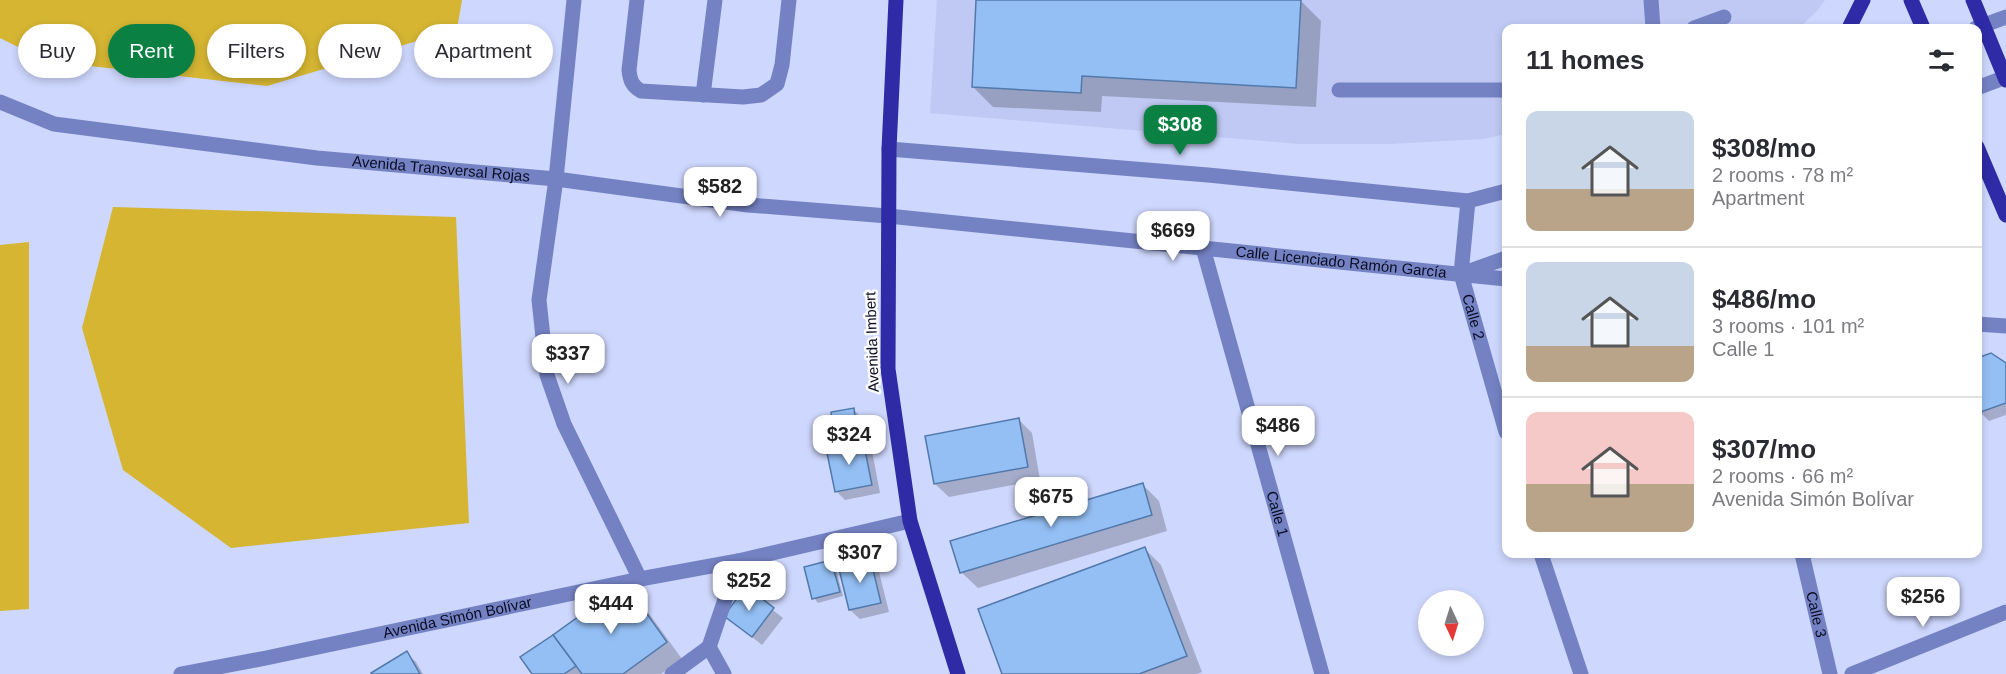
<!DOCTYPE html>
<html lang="en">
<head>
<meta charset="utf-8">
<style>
	:root { --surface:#fff; --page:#f2f2f3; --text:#2b2b33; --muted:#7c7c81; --line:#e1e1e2; --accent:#0b8043 }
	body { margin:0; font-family:Helvetica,sans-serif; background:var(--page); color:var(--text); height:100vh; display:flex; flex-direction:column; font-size:22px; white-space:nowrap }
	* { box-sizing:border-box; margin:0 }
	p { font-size:20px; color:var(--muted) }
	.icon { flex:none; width:33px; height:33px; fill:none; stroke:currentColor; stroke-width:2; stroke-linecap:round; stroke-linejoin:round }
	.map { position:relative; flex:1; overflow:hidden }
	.sheet { position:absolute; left:1502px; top:24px; width:480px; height:534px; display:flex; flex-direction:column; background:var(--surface); border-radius:12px; box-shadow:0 3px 9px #0003 }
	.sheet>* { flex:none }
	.banner { position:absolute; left:18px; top:24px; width:570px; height:54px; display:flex; gap:12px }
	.needle { width:39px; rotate:176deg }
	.buttons { position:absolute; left:1418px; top:590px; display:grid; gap:12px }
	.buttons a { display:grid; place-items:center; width:66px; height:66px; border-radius:50%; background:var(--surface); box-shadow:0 3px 9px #0003; font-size:30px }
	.price { position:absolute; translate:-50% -51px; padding:0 14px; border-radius:12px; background:#fff; color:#222; font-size:20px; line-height:39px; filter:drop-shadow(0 2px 3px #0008) }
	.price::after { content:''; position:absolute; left:50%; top:36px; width:18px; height:14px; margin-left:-9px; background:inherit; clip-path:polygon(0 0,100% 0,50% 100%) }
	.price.on { background:var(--accent); color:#fff }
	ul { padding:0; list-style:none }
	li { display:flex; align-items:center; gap:18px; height:150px; padding:0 24px }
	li+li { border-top:2px solid var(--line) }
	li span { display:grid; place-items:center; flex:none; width:168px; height:120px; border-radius:12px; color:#555 }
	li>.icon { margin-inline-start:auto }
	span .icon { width:72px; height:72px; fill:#fffc; stroke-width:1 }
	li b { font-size:26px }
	h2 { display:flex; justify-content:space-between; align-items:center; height:72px; padding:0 24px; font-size:26px }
	.chip { padding:0 21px; border-radius:27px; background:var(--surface); box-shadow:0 3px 9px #0003; font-size:21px; line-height:54px }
	.chip.on { background:var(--accent); color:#fff }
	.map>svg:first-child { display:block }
</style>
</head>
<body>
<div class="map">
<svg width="2006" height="674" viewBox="0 0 2006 674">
	<rect width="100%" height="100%" fill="#ced7fd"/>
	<polygon fill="#bfc9f3" points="937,0 1825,0 1817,11 1799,28 1506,28 1506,134 1483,139 1389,144 1299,144 930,113"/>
	<g fill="#d5b532">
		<polygon points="0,0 462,0 457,29 267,86 46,61 0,38"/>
		<polygon points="113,207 456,217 469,523 231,548 123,470 82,328"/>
		<polygon points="29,242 29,609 0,611 0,245"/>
	</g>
	<g fill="#0003">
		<polygon points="978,0 1301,1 1321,21 1316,107 1102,96 1101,112 993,107 973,87"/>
		<polygon points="1991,355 2006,365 2006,415 1989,421 1980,412 1977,405 1977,360"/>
		<polygon points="854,410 858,414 860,429 839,432 834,427"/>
		<polygon points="1019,420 1032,433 1040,480 949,497 935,484"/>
		<polygon points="863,442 872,451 880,493 845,500 836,491"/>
		<polygon points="1143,485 1159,501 1167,531 978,588 961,572"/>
		<polygon points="1145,549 1161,565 1202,672 1197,674 1004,674"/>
		<polygon points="869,558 878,568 889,612 860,619 850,610"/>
		<polygon points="831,562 835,566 843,596 818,603 814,598"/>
		<polygon points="624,585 640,601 682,659 661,674 534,674 523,658"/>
		<polygon points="746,589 783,618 762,645 726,616"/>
		<polygon points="406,653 416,662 423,674 373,674"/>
	</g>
	<g fill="#94bff4" stroke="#5279ab" stroke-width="1.5">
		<polygon points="976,0 1301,0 1296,88 1082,76 1081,93 972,87"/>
		<polygon points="1991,353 2006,363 2006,403 1978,413 1977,358"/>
		<polygon points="854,408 856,425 833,428 831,412"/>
		<polygon points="1019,418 1028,467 934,484 925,436"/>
		<polygon points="863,440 872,485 835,492 826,448"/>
		<polygon points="1143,483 1152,515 960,573 950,541"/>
		<polygon points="1145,547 1187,656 1139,674 1002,674 978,609"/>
		<polygon points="870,557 881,603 849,610 838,565"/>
		<polygon points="831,560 840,592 812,599 804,567"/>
		<polygon points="625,583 667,642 623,674 582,674 553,635"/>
		<polygon points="746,586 774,608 752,637 724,616"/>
		<polygon points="553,635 576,666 564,674 532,674 520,657"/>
		<polygon points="407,651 420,674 372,674 371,673"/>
	</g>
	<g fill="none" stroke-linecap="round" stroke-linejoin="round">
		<g stroke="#7482c3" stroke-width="15">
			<polyline points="574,0 556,179 539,300 547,375 564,424 640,579"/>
			<path d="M637,0L629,70C630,80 632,86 641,91L743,97L761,95L777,84L782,65L789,0"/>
			<polyline points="1651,0 1653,28"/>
			<polyline points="1694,28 1724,17"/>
			<polyline points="1976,28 2006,17"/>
			<polyline points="1977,88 2006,77"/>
			<polyline points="1339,90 1506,90"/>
			<polyline points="703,95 715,0"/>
			<path id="s1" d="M0,102L54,124L317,158L556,179L748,205L888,216L1506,279"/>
			<polyline points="889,149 1208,175 1468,201 1506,191"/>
			<path id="s2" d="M1468,201L1461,274L1506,432"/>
			<path id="s3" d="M1203,248L1322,674"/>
			<polyline points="1467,272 1506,258"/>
			<polyline points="1977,324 2006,326"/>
			<polyline points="1541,554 1581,674"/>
			<path id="s4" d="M1802,554L1830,674"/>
			<path id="s5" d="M181,674L266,658L640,579L738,561L910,521"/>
			<polyline points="672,674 709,647"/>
			<polyline points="724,674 709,647 738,561"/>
			<polyline points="1852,674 2006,612"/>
		</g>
		<g stroke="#2f2ba6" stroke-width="15">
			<polyline points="896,0 889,149 888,369 910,521 958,674"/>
			<polyline points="1911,0 1923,28"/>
			<polyline points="1973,0 2006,80"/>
			<polyline points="1849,28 1863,0"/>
			<polyline points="1977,147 2006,215"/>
		</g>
	</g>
	<g text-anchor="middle" stroke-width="5" stroke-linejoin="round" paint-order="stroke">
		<g font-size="15" fill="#0a0d23" stroke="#fafafa">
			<text dy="5" stroke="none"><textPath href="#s1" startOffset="448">Avenida Transversal Rojas</textPath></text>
			<text dy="5" stroke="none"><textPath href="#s1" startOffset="1353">Calle Licenciado Ramón García</textPath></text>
			<text dy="5" stroke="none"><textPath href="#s2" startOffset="118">Calle 2</textPath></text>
			<text transform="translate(872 342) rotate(-92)" y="5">Avenida Imbert</text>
			<text dy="5" stroke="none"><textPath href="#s3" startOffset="276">Calle 1</textPath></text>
			<text dy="5" stroke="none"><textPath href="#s4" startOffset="62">Calle 3</textPath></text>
			<text dy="5" stroke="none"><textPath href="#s5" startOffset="282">Avenida Simón Bolívar</textPath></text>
		</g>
	</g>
</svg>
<div class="buttons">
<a><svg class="needle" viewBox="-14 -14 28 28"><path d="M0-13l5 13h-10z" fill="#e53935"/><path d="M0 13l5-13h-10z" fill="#7c7c81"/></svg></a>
</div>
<b class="price on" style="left:1180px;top:156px">$308</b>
<b class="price" style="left:720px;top:218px">$582</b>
<b class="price" style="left:1173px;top:262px">$669</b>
<b class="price" style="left:568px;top:385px">$337</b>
<b class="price" style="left:1278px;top:457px">$486</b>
<b class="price" style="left:849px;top:466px">$324</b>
<b class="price" style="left:1051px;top:528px">$675</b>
<b class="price" style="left:860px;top:584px">$307</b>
<b class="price" style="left:749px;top:612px">$252</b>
<b class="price" style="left:1923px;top:628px">$256</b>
<b class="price" style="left:611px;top:635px">$444</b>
<div class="banner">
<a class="chip">Buy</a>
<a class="chip on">Rent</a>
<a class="chip">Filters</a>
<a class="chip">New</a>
<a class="chip">Apartment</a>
</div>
<section class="sheet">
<h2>11 homes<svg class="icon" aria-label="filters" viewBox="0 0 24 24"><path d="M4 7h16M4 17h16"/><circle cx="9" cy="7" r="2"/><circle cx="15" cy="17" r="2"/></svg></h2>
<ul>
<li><span style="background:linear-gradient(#c9d6e8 65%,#b9a48a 0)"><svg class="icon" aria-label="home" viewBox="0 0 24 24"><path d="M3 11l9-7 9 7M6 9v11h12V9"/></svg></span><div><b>$308/mo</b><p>2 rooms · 78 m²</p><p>Apartment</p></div></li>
<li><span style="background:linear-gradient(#c9d6e8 70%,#b9a48a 0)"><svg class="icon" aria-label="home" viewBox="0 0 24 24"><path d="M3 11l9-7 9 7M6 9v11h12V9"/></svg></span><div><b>$486/mo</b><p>3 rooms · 101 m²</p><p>Calle 1</p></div></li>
<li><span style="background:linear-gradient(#f6c9c9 60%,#b9a48a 0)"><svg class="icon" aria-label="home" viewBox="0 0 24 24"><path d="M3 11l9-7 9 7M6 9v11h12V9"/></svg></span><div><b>$307/mo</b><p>2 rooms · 66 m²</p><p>Avenida Simón Bolívar</p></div></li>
</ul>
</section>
</div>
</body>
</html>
